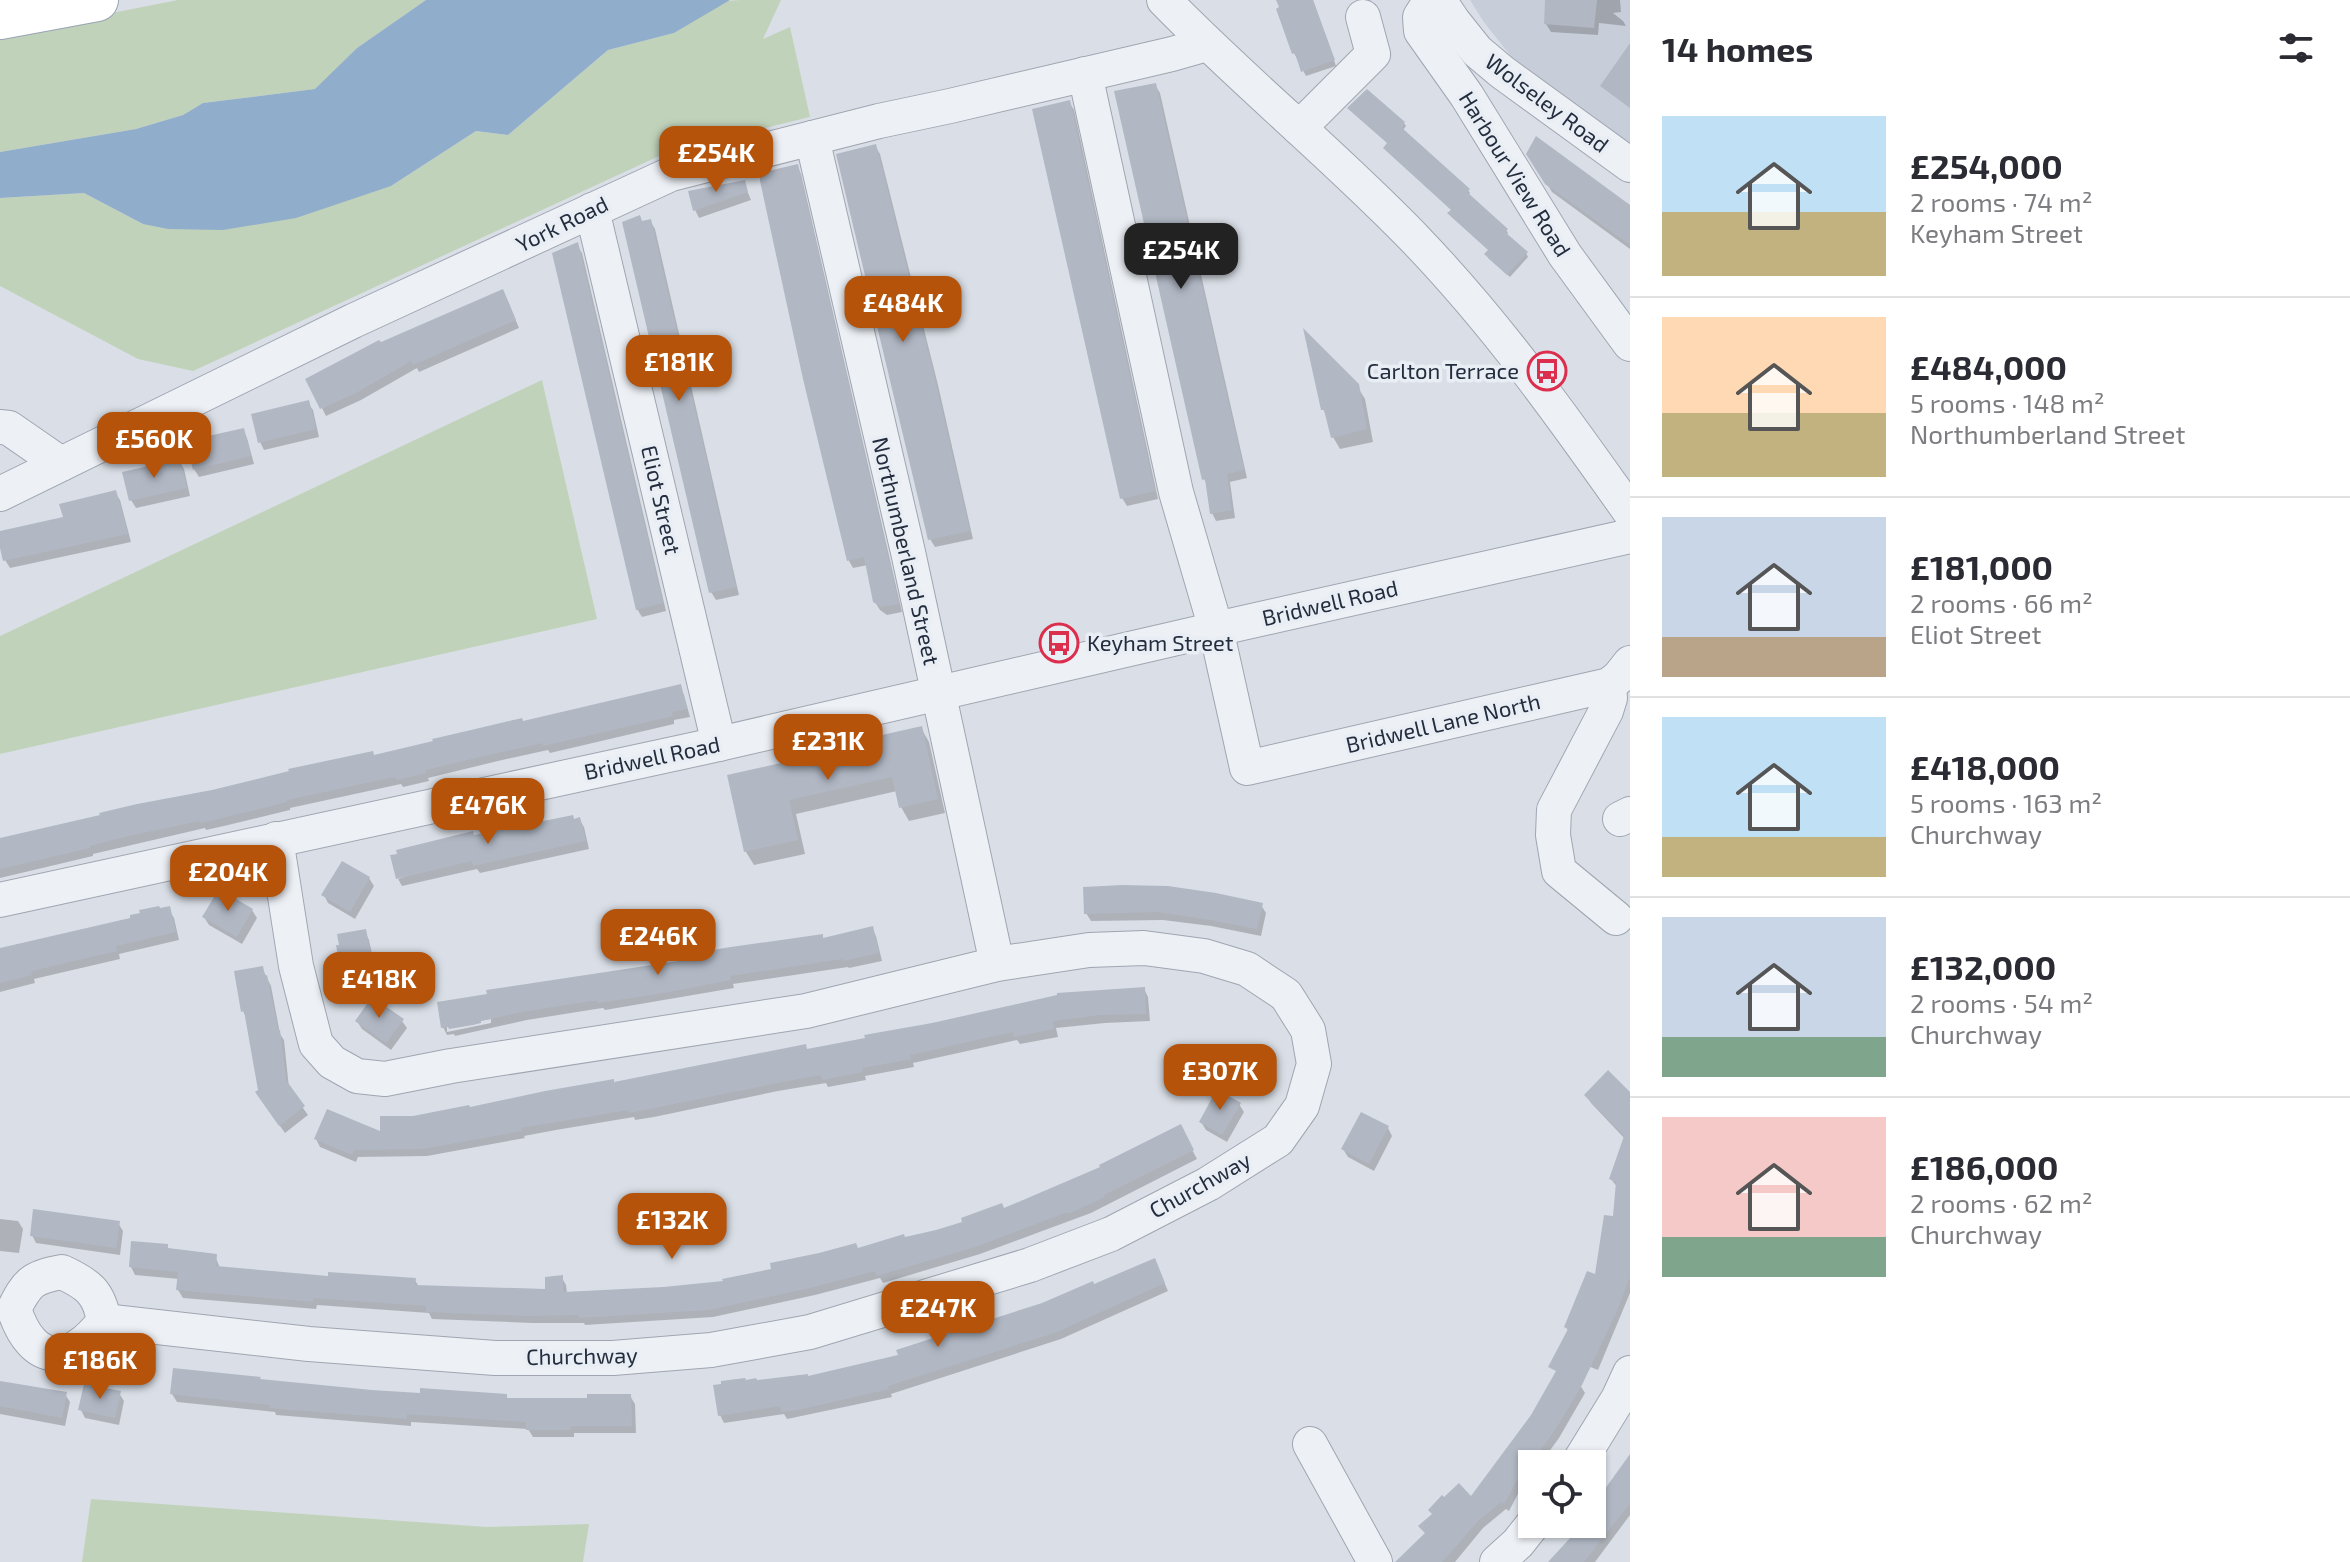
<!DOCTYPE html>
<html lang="en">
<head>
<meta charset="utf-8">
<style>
	:root { --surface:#fff; --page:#f2f2f3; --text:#2b2b33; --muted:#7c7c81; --line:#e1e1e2; --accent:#b45309 }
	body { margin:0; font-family:"Exo 2",sans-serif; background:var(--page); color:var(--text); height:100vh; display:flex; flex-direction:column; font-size:30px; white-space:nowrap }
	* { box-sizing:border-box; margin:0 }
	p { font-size:26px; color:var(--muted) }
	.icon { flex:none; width:44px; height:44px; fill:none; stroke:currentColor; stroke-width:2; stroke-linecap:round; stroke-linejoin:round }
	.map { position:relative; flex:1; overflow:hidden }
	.details { display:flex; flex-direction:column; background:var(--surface); width:720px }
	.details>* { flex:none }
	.tools { position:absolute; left:1518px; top:1450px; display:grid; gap:16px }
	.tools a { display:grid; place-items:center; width:88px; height:88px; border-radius:0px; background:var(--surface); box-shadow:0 2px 6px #0004; font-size:40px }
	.price { position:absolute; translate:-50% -68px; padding:0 18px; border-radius:16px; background:var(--accent); color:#fff; font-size:26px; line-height:52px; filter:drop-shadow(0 2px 4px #0008) }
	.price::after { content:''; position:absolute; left:50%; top:48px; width:24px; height:18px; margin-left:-12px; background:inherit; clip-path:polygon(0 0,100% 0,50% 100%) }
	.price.selected { background:#222; color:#fff }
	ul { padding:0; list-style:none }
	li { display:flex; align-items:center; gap:24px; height:200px; padding:0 32px }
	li+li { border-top:2px solid var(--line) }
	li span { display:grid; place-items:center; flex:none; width:224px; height:160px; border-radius:0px; color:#555 }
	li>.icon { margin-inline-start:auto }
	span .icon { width:96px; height:96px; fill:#fffc; stroke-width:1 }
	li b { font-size:34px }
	h2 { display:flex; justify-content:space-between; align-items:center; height:96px; padding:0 32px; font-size:34px }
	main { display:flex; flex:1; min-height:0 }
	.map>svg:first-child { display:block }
</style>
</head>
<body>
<main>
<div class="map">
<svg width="1630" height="1562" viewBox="0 0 1630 1562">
	<rect width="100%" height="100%" fill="#dadfe7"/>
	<polygon fill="#c8ced9" points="1470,0 1630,0 1630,144 1517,64 1483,21"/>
	<g fill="#c1d2ba">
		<polygon points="178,0 426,0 357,48 316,89 203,103 183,115 136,129 0,152 0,35"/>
		<polygon points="740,0 781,0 763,39 790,27 810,117 670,151 193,371 138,359 0,286 0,198 84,193 143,224 391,186 476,131 508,135 608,50 674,33 726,1"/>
		<polygon points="542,380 597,619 0,754 0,636"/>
		<polygon points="91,1499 487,1527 589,1524 583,1562 82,1562"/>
	</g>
	<polygon fill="#90aecb" points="426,0 730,0 674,33 608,50 508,135 476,131 391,186 296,218 223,230 168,229 143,224 84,193 0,198 0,152 136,129 183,115 203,103 315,89 357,48"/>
	<g fill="#0003" fill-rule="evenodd">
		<polygon points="1279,0 1313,0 1336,66 1306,76 1294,53"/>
		<polygon points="1547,0 1620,0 1621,12 1613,13 1623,21 1626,26 1599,23 1598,35 1551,32 1546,24"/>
		<polygon points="1155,85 1160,93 1247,478 1230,482 1235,518 1216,521 1212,513 1208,485 1204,479"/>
		<polygon points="1069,102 1074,110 1158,499 1127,506 1122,498"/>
		<polygon points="1404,123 1406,126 1403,130 1468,190 1470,193 1468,195 1506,230 1508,233 1506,235 1526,253 1528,257 1510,277 1488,258 1490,251 1453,211 1386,148"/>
		<polygon points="875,146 880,154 938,385 973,539 935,547 930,539"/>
		<polygon points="1529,154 1630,208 1630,249 1552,192"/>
		<polygon points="797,166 801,174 902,612 887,615 880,610 875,602 868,565 853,568 849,561"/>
		<polygon points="744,183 751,200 699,218 695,210"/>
		<polygon points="650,221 655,229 739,595 716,600 711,592 642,223"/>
		<polygon points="577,245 582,253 666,611 642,617 637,609"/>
		<polygon points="507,299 519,328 419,372 417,368 361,400 326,416 322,408"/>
		<polygon points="1357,386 1365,399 1373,442 1340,449 1333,437 1328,418 1323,409"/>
		<polygon points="308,403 313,410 319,437 264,450 260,442"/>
		<polygon points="243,430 247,438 254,464 199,477 194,469"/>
		<polygon points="179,461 184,469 190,496 136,508 131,500"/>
		<polygon points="115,493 120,500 131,542 10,568 5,560 0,533 65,519"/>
		<polygon points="680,687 684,695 690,717 674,720 674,724 550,753 548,750 498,761 428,778 429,781 403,787 401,784 290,808 290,810 224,826 206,830 205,828 93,854 93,856 0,878 0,840 374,757"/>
		<polygon points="921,728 929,742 945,813 909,821 901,807 897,791 796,814 805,854 754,865 746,852 729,777"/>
		<polygon points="579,819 584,827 589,849 480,873 477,869 402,886 398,879"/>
		<polygon points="369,878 374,886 355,919 328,903 324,895"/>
		<polygon points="1261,905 1266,913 1261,936 1211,926 1163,920 1091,921 1086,913"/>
		<polygon points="169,910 174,918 179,940 119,954 120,959 34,979 35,983 0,992 0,954"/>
		<polygon points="252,910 257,918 242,944 209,925 204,917"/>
		<path d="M872,928L876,936L882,961L849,968L848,967L733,984L734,988L605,1010L603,1008L596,1009L527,1020L455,1036L454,1034L447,1035L443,1027ZM491,1019V1023L447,1032V1027Z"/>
		<polygon points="365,932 369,940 377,978 351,982 341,965"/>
		<polygon points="262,968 271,986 280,1034 284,1040 289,1088 308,1115 285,1133 262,1101 247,1019 243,1011"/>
		<polygon points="1144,989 1148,997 1150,1021 1105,1023 1056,1028 1058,1037 1020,1044 1017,1040 913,1063 914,1067 865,1076 866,1080 828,1087 826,1083 778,1091 654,1117 635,1120 634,1117 556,1130 524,1136 525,1138 427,1156 358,1157 356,1162 320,1147 316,1139 382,1134 413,1118 808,1051"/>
		<polygon points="357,1021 402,1021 407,1028 391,1050 362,1029"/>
		<polygon points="1586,1095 1630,1095 1630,1293 1598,1370 1565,1357 1569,1332 1566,1327 1597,1277 1614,1219 1618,1188 1611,1179 1625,1139 1591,1103"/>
		<polygon points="1239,1104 1244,1112 1227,1142 1206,1130 1201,1122"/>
		<polygon points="1180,1127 1197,1159 1091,1213 980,1254 883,1283 880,1278 815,1295 713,1317 585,1325 584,1323 532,1323 432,1319 429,1313 317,1305 316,1309 183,1298 178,1290 179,1279 135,1275 131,1267 167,1246 170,1251 215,1256 220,1268 330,1278 415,1280 419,1287 547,1291 562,1278 566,1285 567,1293 663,1289 725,1283 905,1240 1004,1210 1102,1168"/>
		<polygon points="1388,1128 1392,1136 1374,1171 1348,1157 1343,1149"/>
		<polygon points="0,1219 18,1221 23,1229 19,1253 0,1251"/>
		<polygon points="118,1223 123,1231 120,1255 36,1243 32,1235"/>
		<polygon points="1158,1268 1168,1291 1061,1339 891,1394 892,1397 787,1419 784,1414 724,1423 720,1415 745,1382 808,1378 900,1356 1094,1286"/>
		<polygon points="261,1381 372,1392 506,1396 509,1400 589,1400 630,1396 635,1404 636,1433 574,1433 574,1437 533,1437 528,1429 411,1422 411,1426 276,1415 275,1412 177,1402 172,1394"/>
		<polygon points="0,1382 65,1394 70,1402 65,1426 0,1414"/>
		<polygon points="1580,1385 1585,1393 1559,1438 1540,1464 1532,1464 1530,1478 1532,1482 1520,1490 1509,1511 1506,1509 1483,1528 1455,1562 1408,1562 1426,1535 1421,1526 1471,1499"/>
		<polygon points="119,1393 124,1401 119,1425 85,1418 81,1410"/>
		<polygon points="1630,1456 1630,1515 1595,1562 1550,1562 1577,1533 1576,1531 1581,1524 1592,1524 1592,1510"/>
	</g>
	<g fill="#b1b8c4">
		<polygon points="1276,0 1313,0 1335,60 1301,72 1295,53 1292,54 1280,20 1276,9 1279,7"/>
		<polygon points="1545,0 1597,0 1594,28 1544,24"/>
		<polygon points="1630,43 1630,108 1600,86"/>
		<polygon points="1156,83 1244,470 1227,474 1232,510 1210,514 1205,479 1202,480 1114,91"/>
		<polygon points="1367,89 1405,122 1401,127 1470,189 1467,192 1508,229 1505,232 1528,252 1507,275 1484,254 1488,250 1447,213 1451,210 1383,148 1387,143 1347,108"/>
		<polygon points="1070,100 1155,491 1120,499 1032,109"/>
		<polygon points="1536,136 1630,205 1630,245 1545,184 1526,154"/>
		<polygon points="876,144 934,375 970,531 928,540 836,154"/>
		<polygon points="798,164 888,556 899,604 881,607 873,602 864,557 847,561 803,379 760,181 760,173"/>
		<polygon points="745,180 748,192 693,211 688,191"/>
		<polygon points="640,215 642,221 651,219 736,587 709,593 622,222"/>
		<polygon points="578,242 663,603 636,610 552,253"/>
		<polygon points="503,289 516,320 413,365 411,361 356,393 320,409 305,379 379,340 381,342"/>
		<polygon points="1303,328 1359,384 1367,429 1331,438 1324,410 1321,410"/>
		<polygon points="309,400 316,429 258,443 251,414"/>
		<polygon points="244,428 251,456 193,470 186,441"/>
		<polygon points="180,459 187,488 129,501 122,472"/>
		<polygon points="116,490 128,534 3,561 0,548 0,531 63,517 59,504"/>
		<polygon points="681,684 687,709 672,712 673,716 543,746 543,743 493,754 425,770 426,773 397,780 396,777 389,778 287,800 287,802 218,819 200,823 199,821 124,837 90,846 90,848 0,869 0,838 100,815 99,813 137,804 212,790 289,771 288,769 373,751 374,755 433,741 432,739 471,730 522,718 523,721"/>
		<polygon points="922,726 938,799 899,808 892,777 789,800 798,840 744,852 727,775 785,762 784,757"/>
		<polygon points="573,815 574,819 580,817 586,841 473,866 472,861 396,879 390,855 397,854 396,850 473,831 474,835"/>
		<polygon points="342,861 370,877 350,912 321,895"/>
		<polygon points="1122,885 1168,886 1216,893 1263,903 1257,929 1205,919 1157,912 1084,914 1083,887"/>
		<polygon points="219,889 253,909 237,937 202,917"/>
		<polygon points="159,906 160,908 170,906 176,932 116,946 117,951 31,971 32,975 0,983 0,948 130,918 130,915 140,913 139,910"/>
		<polygon points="873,926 879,953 843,961 842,959 730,976 731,980 664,993 598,1003 598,1001 590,1001 522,1012 481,1021 481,1023 473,1025 449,1029 448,1027 441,1028 437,1002 487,994 486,990 685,960 685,956 724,948 823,934 823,938"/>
		<polygon points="366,929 374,970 344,975 342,965 340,966 336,945 339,945 337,934"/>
		<polygon points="263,966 265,976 267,975 278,1030 280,1030 286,1080 305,1106 279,1126 255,1092 258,1090 244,1011 241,1012 234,971"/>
		<polygon points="1145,987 1146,1014 1099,1015 1053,1021 1054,1029 1014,1037 1013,1032 985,1038 910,1055 911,1059 862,1068 863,1072 822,1080 821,1075 772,1084 649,1109 629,1113 628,1110 551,1123 521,1128 522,1131 422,1149 354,1150 352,1155 314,1139 327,1109 380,1131 380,1116 413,1116 469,1105 470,1107 545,1091 614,1079 614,1082 806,1044 807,1049 865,1038 864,1035 932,1023 1057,995 1057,993"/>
		<polygon points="372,997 404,1019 386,1043 355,1021"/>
		<polygon points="1608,1070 1630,1092 1630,1277 1615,1315 1582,1385 1555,1430 1526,1470 1529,1473 1516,1482 1504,1504 1501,1502 1479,1520 1442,1562 1395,1562 1425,1533 1418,1526 1432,1514 1428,1510 1442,1495 1444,1497 1459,1483 1471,1496 1531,1415 1556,1371 1548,1367 1568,1329 1564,1327 1587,1271 1595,1274 1604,1215 1613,1216 1616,1182 1609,1179 1624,1136 1584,1095"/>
		<polygon points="1217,1089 1241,1103 1222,1135 1199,1122"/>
		<polygon points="1361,1112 1389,1126 1369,1164 1341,1149"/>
		<polygon points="1181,1124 1194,1150 1104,1195 1105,1197 1068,1214 1067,1212 975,1247 876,1276 875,1271 810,1288 708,1310 579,1318 579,1315 526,1316 426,1312 426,1306 313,1298 313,1302 176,1290 178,1272 129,1267 131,1241 168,1244 168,1248 217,1254 216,1266 328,1276 328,1272 416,1278 415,1285 545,1289 545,1277 563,1275 563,1292 663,1287 723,1281 722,1279 771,1269 770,1263 819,1253 856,1243 858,1248 904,1234 905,1237 936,1230 962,1222 961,1218 1002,1203 1004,1208 1100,1167 1099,1165"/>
		<polygon points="33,1209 120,1221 116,1248 30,1236"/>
		<polygon points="1155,1258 1165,1283 1057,1332 888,1386 889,1389 802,1409 781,1412 780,1406 718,1416 713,1385 721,1384 721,1381 745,1378 746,1380 756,1378 757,1380 808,1374 808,1376 898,1355 896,1350 1042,1303 1093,1281 1094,1284"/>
		<polygon points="173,1368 261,1377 260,1379 372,1390 420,1393 420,1388 507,1394 507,1398 587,1398 587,1394 631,1394 632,1426 571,1426 571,1430 526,1430 526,1422 407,1414 407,1419 269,1408 270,1405 170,1394"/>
		<polygon points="0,1381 67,1392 62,1418 0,1406"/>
		<polygon points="84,1384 121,1391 115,1418 78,1410"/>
		<polygon points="1630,1454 1630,1504 1628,1506 1584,1562 1548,1562 1583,1524 1592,1524 1592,1507"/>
	</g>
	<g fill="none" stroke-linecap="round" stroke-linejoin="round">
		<g stroke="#9fa6b1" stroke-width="36">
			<g id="minor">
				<path d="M1164,0C1245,83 1335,156 1415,239C1496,323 1563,417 1630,512"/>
				<polyline points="1431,0 1420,17 1421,31 1467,96 1565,255 1630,344"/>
				<polyline points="1439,0 1453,21 1477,51 1502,72 1630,165"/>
				<polyline points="1085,74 1176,492 1216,629 1247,768 1609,685 1619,677 1630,663"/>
				<polyline points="1299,128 1373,54 1363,17"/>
				<polyline points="812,138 908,552 997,964"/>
				<polyline points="592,210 719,744"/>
				<polyline points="0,427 9,428 61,464"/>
				<polyline points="0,494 353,321 671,174 879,121 950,106 1172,54 1207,44"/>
				<polyline points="1609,685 1610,698 1606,711 1554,810 1553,835 1559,871 1616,918"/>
				<polyline points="1620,819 1630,814"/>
				<polyline points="0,900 719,744 1216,629 1630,536"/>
				<path d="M62,1272C88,1284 99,1292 104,1321C70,1366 33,1367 14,1309C27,1283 32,1277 62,1272Z"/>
				<polyline points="104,1321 309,1344 495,1358 613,1358 711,1350 810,1332 1030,1265 1111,1234 1208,1184 1278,1140 1302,1106 1314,1064 1308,1030 1286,995 1247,969 1204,956 1144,948 1089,950 997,964 806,1011 451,1066 385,1079 357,1076 332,1062 316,1044 296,966 276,839"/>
				<polyline points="1310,1444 1375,1562"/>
				<polyline points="1578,1464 1618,1399 1630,1373"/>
				<polyline points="1497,1562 1518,1543 1533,1524"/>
			</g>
		</g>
		<g stroke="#98a4b4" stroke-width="44">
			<polyline id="major" points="0,18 97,0"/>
		</g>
		<use href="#minor" stroke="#edf0f5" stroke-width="34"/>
		<use href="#major" stroke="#fff" stroke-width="42"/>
	</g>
	<defs>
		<g id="bus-ring" transform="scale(2)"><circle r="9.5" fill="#e9eef5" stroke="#db2f4d" stroke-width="1.5"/><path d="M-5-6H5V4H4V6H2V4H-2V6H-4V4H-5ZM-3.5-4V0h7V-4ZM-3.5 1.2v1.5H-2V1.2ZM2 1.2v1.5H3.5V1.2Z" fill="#db2f4d"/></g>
	</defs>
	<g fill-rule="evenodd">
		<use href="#bus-ring" x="1547" y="371"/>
		<use href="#bus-ring" x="1059" y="643"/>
	</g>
	<g text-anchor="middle" stroke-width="7" stroke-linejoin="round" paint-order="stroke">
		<g font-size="22" fill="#232d3e" stroke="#e9eef5">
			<text transform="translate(1547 103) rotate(37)" y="8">Wolseley Road</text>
			<text transform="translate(1515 174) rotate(58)" y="8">Harbour View Road</text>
			<text transform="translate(562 224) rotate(-26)" y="8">York Road</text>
			<text transform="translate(661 500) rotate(77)" y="8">Eliot Street</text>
			<text transform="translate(906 551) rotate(77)" y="8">Northumberland Street</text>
			<text transform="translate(1330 603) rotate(-13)" y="8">Bridwell Road</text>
			<text transform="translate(1443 723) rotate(-13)" y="8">Bridwell Lane North</text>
			<text transform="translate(652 758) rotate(-12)" y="8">Bridwell Road</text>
			<text transform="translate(1200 1185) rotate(-29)" y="8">Churchway</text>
			<text transform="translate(582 1356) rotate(-1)" y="8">Churchway</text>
		</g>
		<g font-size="22" fill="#232d3e" stroke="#e9eef5" text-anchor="end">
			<text x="1519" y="379">Carlton Terrace</text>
			<text x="1087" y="651" text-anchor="start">Keyham Street</text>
		</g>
	</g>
</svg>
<div class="tools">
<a><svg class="icon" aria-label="locate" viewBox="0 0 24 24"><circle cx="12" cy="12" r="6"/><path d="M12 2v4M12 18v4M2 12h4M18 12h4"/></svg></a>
</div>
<b class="price" style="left:716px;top:194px">£254K</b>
<b class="price selected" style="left:1181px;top:291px">£254K</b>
<b class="price" style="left:903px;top:344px">£484K</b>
<b class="price" style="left:679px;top:403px">£181K</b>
<b class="price" style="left:154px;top:480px">£560K</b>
<b class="price" style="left:828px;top:782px">£231K</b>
<b class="price" style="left:488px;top:846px">£476K</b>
<b class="price" style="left:228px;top:913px">£204K</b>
<b class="price" style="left:658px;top:977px">£246K</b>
<b class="price" style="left:379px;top:1020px">£418K</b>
<b class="price" style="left:1220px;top:1112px">£307K</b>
<b class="price" style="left:672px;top:1261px">£132K</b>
<b class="price" style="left:938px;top:1349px">£247K</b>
<b class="price" style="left:100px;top:1401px">£186K</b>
</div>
<section class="details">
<h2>14 homes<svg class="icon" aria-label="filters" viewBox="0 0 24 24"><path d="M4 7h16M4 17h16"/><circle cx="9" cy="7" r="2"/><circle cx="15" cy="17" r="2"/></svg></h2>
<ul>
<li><span style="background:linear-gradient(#bfe0f5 60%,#c2b280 0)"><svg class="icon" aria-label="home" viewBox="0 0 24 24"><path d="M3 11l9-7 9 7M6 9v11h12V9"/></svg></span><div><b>£254,000</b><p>2 rooms · 74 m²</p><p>Keyham Street</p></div></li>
<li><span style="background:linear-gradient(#ffd9b3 60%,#c2b280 0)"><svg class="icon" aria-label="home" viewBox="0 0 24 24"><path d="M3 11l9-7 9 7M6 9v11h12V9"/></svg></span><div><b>£484,000</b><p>5 rooms · 148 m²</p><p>Northumberland Street</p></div></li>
<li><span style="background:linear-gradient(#c9d6e8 75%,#b9a48a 0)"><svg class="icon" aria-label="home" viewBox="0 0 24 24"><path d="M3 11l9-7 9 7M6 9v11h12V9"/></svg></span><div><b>£181,000</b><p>2 rooms · 66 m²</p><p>Eliot Street</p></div></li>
<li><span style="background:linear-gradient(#bfe0f5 75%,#c2b280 0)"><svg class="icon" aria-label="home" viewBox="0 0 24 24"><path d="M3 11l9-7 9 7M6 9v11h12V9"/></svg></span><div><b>£418,000</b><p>5 rooms · 163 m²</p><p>Churchway</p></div></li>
<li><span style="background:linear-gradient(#c9d6e8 75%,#7fa58c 0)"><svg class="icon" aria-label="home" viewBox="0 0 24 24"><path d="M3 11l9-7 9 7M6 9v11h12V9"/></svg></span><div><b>£132,000</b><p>2 rooms · 54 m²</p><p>Churchway</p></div></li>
<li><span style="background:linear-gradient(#f6c9c9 75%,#7fa58c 0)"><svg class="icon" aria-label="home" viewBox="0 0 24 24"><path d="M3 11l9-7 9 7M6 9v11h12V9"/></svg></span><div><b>£186,000</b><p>2 rooms · 62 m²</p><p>Churchway</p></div></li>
</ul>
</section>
</main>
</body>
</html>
